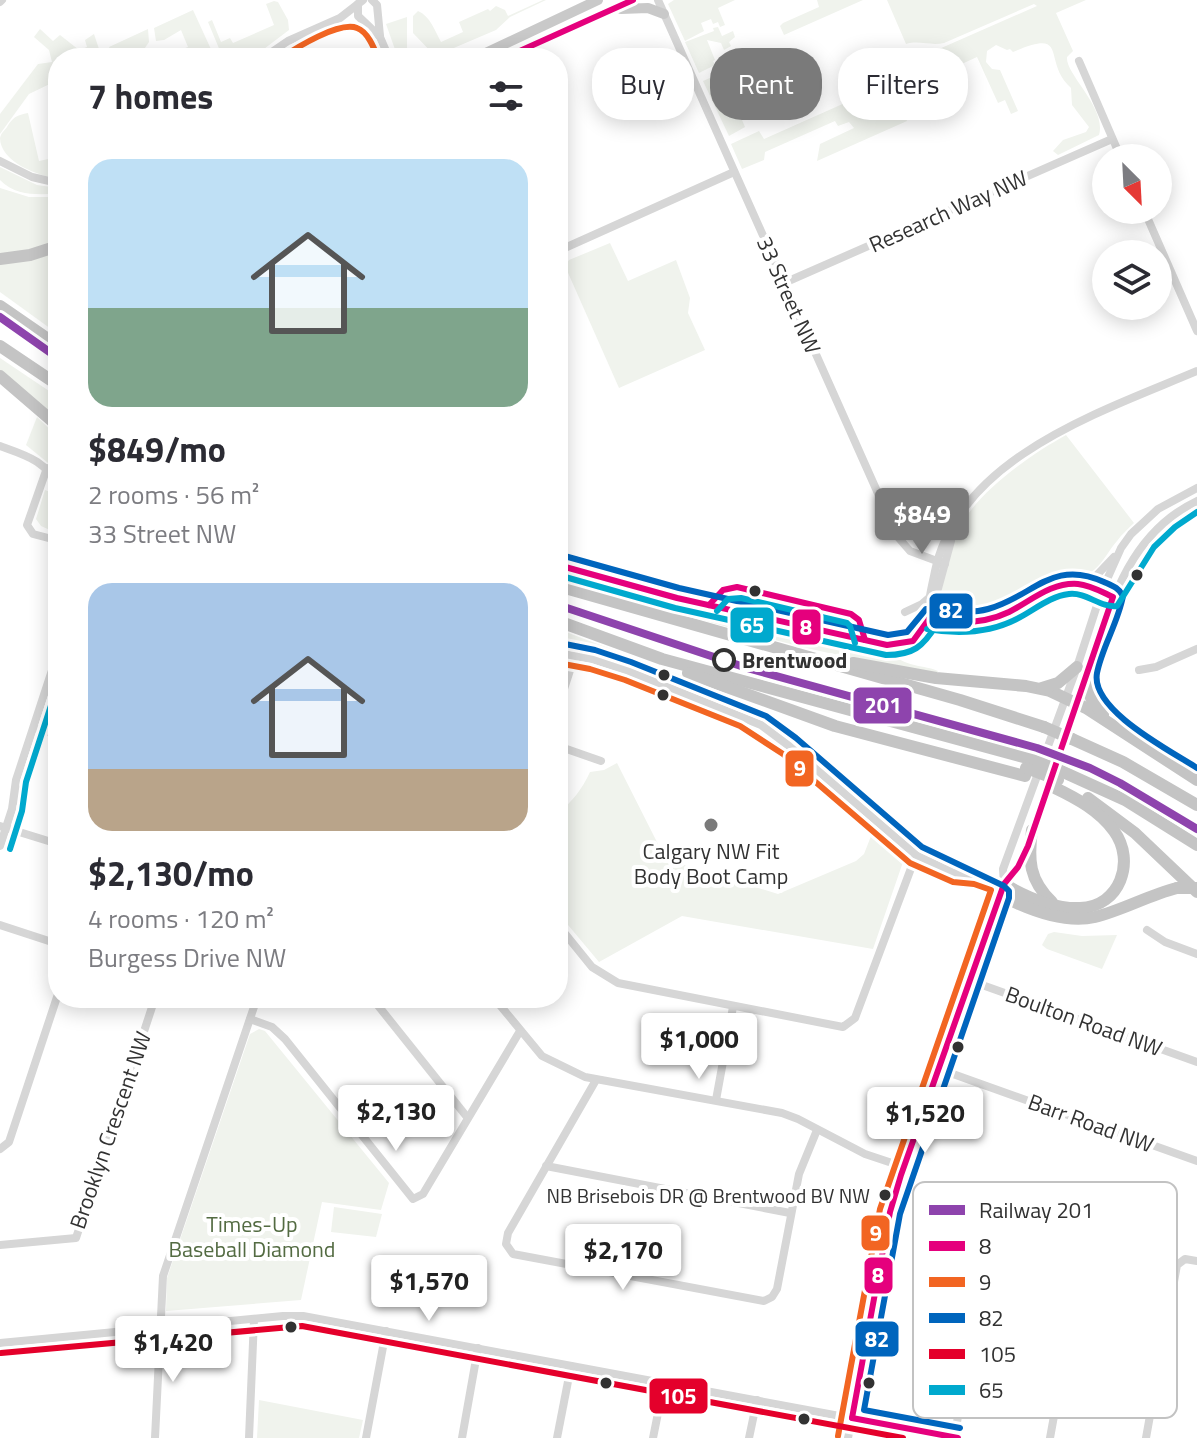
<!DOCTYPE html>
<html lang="en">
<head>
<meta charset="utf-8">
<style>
	:root { --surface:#fff; --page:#f7f7f7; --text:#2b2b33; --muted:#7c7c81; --accent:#7a7a7a }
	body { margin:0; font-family:"Titillium Web",sans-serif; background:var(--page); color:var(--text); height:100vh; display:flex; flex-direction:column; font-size:30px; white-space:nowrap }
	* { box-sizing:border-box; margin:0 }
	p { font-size:26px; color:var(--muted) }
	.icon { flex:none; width:44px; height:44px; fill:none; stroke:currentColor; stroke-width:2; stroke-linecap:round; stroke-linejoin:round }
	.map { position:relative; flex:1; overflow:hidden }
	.panel { position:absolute; left:48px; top:48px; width:520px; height:960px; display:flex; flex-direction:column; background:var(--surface); border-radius:32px; box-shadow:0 4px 20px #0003 }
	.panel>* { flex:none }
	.guide { position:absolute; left:592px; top:48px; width:484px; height:72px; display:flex; gap:16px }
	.needle { width:52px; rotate:156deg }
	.tools { position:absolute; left:1092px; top:144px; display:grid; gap:16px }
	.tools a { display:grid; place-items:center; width:80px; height:80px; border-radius:50%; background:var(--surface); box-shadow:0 4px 20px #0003; font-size:40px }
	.price { position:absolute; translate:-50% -68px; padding:0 18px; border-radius:8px; background:#fff; color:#222; font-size:26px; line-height:52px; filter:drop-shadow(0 2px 4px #0008) }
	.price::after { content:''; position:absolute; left:50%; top:48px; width:24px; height:18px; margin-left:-12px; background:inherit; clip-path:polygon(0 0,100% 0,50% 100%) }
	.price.on { background:var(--accent); color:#fff }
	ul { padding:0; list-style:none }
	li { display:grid; align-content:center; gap:16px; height:424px; padding:0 40px }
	li span { display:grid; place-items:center; height:248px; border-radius:24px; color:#555 }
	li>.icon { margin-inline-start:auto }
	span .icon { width:144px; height:144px; fill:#fffc; stroke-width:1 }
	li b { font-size:34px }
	h2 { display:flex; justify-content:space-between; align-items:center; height:96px; padding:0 40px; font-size:34px }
	.chip { padding:0 28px; border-radius:32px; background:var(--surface); box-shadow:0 4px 20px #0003; font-size:28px; line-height:72px }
	.chip.on { background:var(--accent); color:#fff }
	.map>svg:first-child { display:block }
</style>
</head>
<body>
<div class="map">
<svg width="1197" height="1438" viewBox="0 0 1197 1438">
	<rect width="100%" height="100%" fill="#fff"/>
	<g fill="#f0f3ed">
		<path d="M543,0H546L510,17L496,30L435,56L413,33V16L418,11C430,16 435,31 441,42L463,32L459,22L488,9L490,11L496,6L505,10L508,16Z"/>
		<polygon points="674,0 735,0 718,8 725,25 720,27 718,22 713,24 711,19 701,23 704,31 685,41 668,4"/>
		<polygon points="817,0 863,0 784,35 780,26 783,23 819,7"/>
		<path d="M887,0H1086L1056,13L1073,51L1067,57C1065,74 1107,108 1099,135L1058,155L1053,151L1063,140L1086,132L1089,127L1072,105L1071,88C1041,61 1071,27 1013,52L1010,49L1007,50L996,45L987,51L986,62L992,69L1000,70L1018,111L1011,114L1005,100L998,103L977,57L896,94L907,121L817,161L820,144L854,128L849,122L838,126L835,121L765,152L764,160L742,169L731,144L759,131L764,139L892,82L890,74L905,64L909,73L926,66L919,51L897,60L911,50L939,49L1037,6L1034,4L944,43C930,46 919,40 906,44Z"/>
		<polygon points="274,1 278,2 288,20 289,30 252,58 223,58 208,22 212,20 221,42 230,38 233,43 274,25 266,4"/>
		<polygon points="193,10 215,58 178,58 164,51 168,48 171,53 188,47 181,30 164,40 156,41 154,28"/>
		<polygon points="407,17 407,58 398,58 386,24"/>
		<polygon points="718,27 722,36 733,31 735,37 729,42 731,46 724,50 721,43 707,40 715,60 713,61 715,65 699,73 685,42 714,31 713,28"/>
		<polygon points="40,29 53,41 60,35 79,50 87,47 85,40 94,34 101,55 99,58 58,58 58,80 29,94 0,134 0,114 38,64 52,62 49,50 34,37"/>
		<polygon points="148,29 149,42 138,58 115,58 112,55 116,53 114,50 111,51 109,47"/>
		<polygon points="719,74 722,74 745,127 729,136 703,81"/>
		<path d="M28,113L39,161L58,157V178C40,177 0,162 0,138C1,133 5,130 7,127C13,117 17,115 28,113Z"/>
		<path d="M0,167L37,185L58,188V194C36,194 17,197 0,180Z"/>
		<polygon points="0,188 29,197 58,197 58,241 30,250 0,255"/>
		<polygon points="610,243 628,281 676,260 690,298 688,313 705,350 619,388 565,266 569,260"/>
		<polygon points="58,250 58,334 0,292 0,263"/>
		<polygon points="0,358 58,397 58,420 0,372"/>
		<polygon points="37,417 58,437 58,471 26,445"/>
		<path d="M1066,435L1134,523C1128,529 1122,534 1117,541C1109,550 1103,563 1094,570C1081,580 1060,576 1045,581C1004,596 991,625 940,612L938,608C943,584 947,557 956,535C972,495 1030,455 1066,435Z"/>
		<polygon points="45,490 55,494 58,528 51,523 50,530 41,526 36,519"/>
		<path d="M558,570L676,603L796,628L895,655C905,667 925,665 938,671L937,673C895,665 852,659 811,649C726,629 641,601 558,575Z"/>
		<polygon points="558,629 698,682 697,685 629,661 627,663 601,653 558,645"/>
		<path d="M617,763L660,848L681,864L778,894L856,861L864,854L873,831L901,855L903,862L873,949L682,916L599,962L558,913V813C573,801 582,789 590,772L604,770Z"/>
		<polygon points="1054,932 1082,936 1117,935 1102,969 1047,949 1042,945 1048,934"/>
		<polygon points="259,1029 265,1031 389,1183 381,1210 322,1202 301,1300 166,1311 167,1278 250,1034"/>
		<polygon points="334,1207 382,1214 376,1237 331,1232"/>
		<polygon points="259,1400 363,1420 359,1438 257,1438"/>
	</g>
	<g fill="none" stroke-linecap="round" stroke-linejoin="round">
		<g stroke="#d6d6d6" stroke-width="8">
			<polyline points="372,0 377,5 380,36"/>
			<polyline points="658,0 897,536 910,551 945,564"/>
			<polyline points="0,2 2,0"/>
			<polyline points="358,4 358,16 380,37 389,58"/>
			<polyline points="263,58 288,41 340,18 363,0"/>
			<polyline points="1079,61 1121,158"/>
			<polyline points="0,161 32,177 58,183"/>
			<polyline points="1144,210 1197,331"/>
			<polyline points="558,251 734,172"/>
			<polyline points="784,283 1112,139"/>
			<path d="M0,446C25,455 48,461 58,488"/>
			<polyline points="47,468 27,525 33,534 56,540"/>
			<polyline points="1081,584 1096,576 1114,557"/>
			<polyline points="905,612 922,604 930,597"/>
			<polyline points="930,618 951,541 950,531"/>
			<path d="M929,619C927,603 932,587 935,571C959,457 1103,411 1197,371"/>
			<path d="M929,619C953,624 980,624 1003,615C1028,604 1052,577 1083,585C1090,587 1098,591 1106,594"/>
			<polyline points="558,653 592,659 628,671 761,725 789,746 916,855 1000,895"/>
			<polyline points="1139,670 1156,667 1197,649"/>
			<polyline points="563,704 563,692 575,655"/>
			<polyline points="34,728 58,735"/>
			<polyline points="558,746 601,761"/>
			<polyline points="16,801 25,784 58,692"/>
			<polyline points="0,826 58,844"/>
			<polyline points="0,846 12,809 16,780 58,652"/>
			<polyline points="957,872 976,874 1004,884"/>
			<path d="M1004,884C1025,865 1032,829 1042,802C1054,770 1066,738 1078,705C1105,630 1117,539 1197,501"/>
			<polyline points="0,925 58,944"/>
			<polyline points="558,925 592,967 618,983 843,1027 855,1018 916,855"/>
			<polyline points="1147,930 1165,942 1197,954"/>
			<polyline points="971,981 1197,1062"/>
			<polyline points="372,998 467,1117"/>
			<polyline points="494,998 542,1056 585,1077 782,1113 798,1119 865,1154 904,1167"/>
			<polyline points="250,1019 272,1027 285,1039 413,1199 423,1194 520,1031"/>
			<polyline points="939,1069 1197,1161"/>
			<polyline points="596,1080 508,1233 506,1244 513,1254 764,1301 772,1297 777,1289 799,1174 817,1130"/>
			<polyline points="716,1100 733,1007"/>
			<polyline points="0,1149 9,1142 58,994"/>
			<polyline points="546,1166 790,1213"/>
			<polyline points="0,1245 76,1238 155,998"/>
			<polyline points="0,1343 283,1316 303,1316 958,1438"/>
			<polyline points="155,1438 163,1276 257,998"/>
			<polyline points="249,1438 254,1319"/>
			<polyline points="366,1438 386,1331"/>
			<polyline points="462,1438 478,1348"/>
			<polyline points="557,1438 571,1366"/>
			<polyline points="653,1438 664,1383"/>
			<polyline points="749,1438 757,1400"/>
			<polyline points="848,1438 890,1212 901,1175 997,906 1004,884 1003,869 1077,667 1101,593 1121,548 1131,534 1158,509 1197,488"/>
			<polyline points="954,1438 999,1199 1009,1193 1081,1219 1088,1229 1050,1438"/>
			<polyline points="1146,1438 1177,1265 1185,1259 1197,1261"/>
		</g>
		<g stroke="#c9c9c9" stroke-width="10">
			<polyline points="621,9 648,8 664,14"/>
			<polyline points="475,58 598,0"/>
			<polyline points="504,58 633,0"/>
		</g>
		<g stroke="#c4c4c4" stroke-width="12">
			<polyline points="0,259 30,255 58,246"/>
			<polyline points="0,306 58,346"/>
			<polyline points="0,346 58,385"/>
			<polyline points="0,376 58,426"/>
			<polyline points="558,586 960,700 1044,727"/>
			<polyline points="558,621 662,659 1031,759"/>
			<polyline points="853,663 936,678 1026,686 1050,691 1086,708 1197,780"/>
			<polyline points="688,673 835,726 1025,776"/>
			<polyline points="1086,678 1091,698 1103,715"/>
			<polyline points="1042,688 1058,683 1077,667"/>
			<polyline points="1072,739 1123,762 1197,805"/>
			<polyline points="1061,771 1125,800 1197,845"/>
			<polyline points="1088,798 1135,833 1197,892"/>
			<path d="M1032,830C1028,860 1029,880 1052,902"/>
			<path d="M1004,884C1026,897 1054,909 1080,908C1120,907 1136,861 1114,831C1100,811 1076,798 1055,788"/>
			<path d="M1000,895C1027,909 1065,924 1095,917C1123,910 1149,895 1177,888"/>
		</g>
		<g stroke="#c4c4c4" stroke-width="12">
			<polyline points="1044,727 1072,739"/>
			<polyline points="1031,759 1061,771"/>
			<polyline points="1026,768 1058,780"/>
			<polyline points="1177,888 1197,888"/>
		</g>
		<g stroke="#fff" stroke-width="12">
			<g id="bus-1">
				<polyline points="504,58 633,0"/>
				<polyline points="558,565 677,598 887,645 913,641 929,619"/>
				<polyline points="709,605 723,590 737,587 851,614 859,620 865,640"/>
				<path d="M852,1418L890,1212L901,1175L1004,884L1018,867L1028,846L1113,597C1102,592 1090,585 1078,584C1051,582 1031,601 1009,612C984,624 956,624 929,619"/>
				<polyline points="852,1418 958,1438"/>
			</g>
		</g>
		<g stroke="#fff" stroke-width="12">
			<g id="bus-2">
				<path d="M281,58C296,48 339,21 357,28C368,32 374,48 378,58"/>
				<polyline points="558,663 590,669 625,680 740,726 783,754 910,863 953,882 974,884 991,890 880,1209 838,1436"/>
			</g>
		</g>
		<g stroke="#fff" stroke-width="12">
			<g id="bus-3">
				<path d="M561,555L679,588L888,635L907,632L926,609C947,609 967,615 988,609C1033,597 1052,558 1104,582C1113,586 1119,588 1123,596C1118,623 1102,647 1097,673C1090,710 1171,751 1197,768"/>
				<polyline points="560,643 595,650 631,662 766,716 796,738 922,847 1004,886 1009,891 1009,898 900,1214 864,1410 960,1428"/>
			</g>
		</g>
		<g stroke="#fff" stroke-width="12">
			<polyline id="bus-4" points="1,1353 302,1326 903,1438"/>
		</g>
		<g stroke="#fff" stroke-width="12">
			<g id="bus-5">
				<path d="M558,575L675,608L886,655C913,655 923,647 937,624"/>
				<polyline points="717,611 728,599 741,598 847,623 850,626 855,643"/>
				<path d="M927,629C961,635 994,633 1024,615C1038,607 1052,596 1069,594C1087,592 1100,608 1117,606L1154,547L1175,527L1197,512"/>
				<polyline points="10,849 22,811 26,782 58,684"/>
			</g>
		</g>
		<use href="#bus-1" stroke="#e5007d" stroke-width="6"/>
		<use href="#bus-2" stroke="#f26522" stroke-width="6"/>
		<use href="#bus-3" stroke="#0065bd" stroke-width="6"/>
		<use href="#bus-4" stroke="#e4002b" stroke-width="6"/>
		<use href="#bus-5" stroke="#00a9ce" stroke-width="6"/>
		<g stroke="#fff" stroke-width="14">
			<g id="rail-1">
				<polyline points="0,317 58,358"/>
				<polyline points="558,605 747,668 1037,748 1090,768 1120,783 1197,829"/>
			</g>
		</g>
		<use href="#rail-1" stroke="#8e44ad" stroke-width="8"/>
	</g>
	<g fill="#323232" stroke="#fff" stroke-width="3">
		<circle cx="1137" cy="575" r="7"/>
		<circle cx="755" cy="591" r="7"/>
		<circle cx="664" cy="675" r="7"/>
		<circle cx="663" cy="695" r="7"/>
		<circle cx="958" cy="1047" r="7"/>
		<circle cx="885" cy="1195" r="7"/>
		<circle cx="291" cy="1327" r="7"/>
		<circle cx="606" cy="1383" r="7"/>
		<circle cx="869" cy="1383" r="7"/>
		<circle cx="804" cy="1419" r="7"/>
	</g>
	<circle fill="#fff" stroke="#323232" stroke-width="4" cx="724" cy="660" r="10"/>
	<circle fill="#7a7a7a" stroke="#fff" stroke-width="3" cx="711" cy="825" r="8"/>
	<g text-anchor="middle" stroke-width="8" stroke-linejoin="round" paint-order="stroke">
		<g font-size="20" fill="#323232" stroke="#fff" text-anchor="end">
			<text x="870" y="1203">NB Brisebois DR @ Brentwood BV NW</text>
		</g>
		<g font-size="22" fill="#323232" stroke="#fff">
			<text transform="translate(948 211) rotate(-24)" y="8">Research Way NW</text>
			<text transform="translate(789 295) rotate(66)" y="8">33 Street NW</text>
			<text transform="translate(1084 1021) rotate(20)" y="8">Boulton Road NW</text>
			<text transform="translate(1091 1123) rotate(20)" y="8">Barr Road NW</text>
			<text transform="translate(110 1130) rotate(-71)" y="8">Brooklyn Crescent NW</text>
		</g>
		<g font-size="22" font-weight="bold" fill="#323232" stroke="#fff" text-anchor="start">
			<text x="742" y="668">Brentwood</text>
		</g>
		<g font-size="22" fill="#323232" stroke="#fff">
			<text x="711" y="859">Calgary NW Fit<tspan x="711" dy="25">Body Boot Camp</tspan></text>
		</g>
		<g font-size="22" fill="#536b42" stroke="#fff">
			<text x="252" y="1232">Times-Up<tspan x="252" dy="25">Baseball Diamond</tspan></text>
		</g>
	</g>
	<rect x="913" y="1182" width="264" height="236" rx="12" fill="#fff" stroke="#c2c2c2" stroke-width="2"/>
	<rect x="929" y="1205" width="36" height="10" fill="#8e44ad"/>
	<rect x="929" y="1241" width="36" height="10" fill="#e5007d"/>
	<rect x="929" y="1277" width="36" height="10" fill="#f26522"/>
	<rect x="929" y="1313" width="36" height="10" fill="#0065bd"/>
	<rect x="929" y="1349" width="36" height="10" fill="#e4002b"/>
	<rect x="929" y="1385" width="36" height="10" fill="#00a9ce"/>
	<g font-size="22" fill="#323232">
		<text x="979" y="1218">Railway 201</text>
		<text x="979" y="1254">8</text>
		<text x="979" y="1290">9</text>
		<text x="979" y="1326">82</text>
		<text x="979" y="1362">105</text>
		<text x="979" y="1398">65</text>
	</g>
	<g stroke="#fff" stroke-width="3">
		<rect x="928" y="592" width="46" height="38" rx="8" fill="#0065bd"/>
		<rect x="729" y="606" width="46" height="38" rx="8" fill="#00a9ce"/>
		<rect x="791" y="608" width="31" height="38" rx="8" fill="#e5007d"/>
		<rect x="852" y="686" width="61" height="39" rx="8" fill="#8e44ad"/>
		<rect x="784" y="749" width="31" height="39" rx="8" fill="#f26522"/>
		<rect x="860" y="1214" width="31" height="38" rx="8" fill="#f26522"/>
		<rect x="863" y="1256" width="31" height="39" rx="8" fill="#e5007d"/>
		<rect x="854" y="1320" width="46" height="38" rx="8" fill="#0065bd"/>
		<rect x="648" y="1377" width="61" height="38" rx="8" fill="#e4002b"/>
	</g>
	<g font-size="22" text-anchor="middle" font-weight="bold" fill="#fff">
		<text x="951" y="618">82</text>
		<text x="752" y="633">65</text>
		<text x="806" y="635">8</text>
		<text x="883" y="713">201</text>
		<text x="800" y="776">9</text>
		<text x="876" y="1241">9</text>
		<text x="878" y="1283">8</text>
		<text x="877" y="1347">82</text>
		<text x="678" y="1404">105</text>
	</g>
</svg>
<div class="tools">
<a><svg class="needle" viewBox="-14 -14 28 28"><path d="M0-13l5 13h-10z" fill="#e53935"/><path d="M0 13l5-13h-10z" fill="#7c7c81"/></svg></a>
<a><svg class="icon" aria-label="layers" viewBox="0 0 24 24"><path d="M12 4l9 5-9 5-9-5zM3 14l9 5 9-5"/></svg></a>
</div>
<b class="price on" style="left:922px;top:556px">$849</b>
<b class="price" style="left:699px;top:1081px">$1,000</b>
<b class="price" style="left:396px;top:1153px">$2,130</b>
<b class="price" style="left:925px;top:1155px">$1,520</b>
<b class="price" style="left:623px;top:1292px">$2,170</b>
<b class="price" style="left:429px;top:1323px">$1,570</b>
<b class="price" style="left:173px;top:1384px">$1,420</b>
<div class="guide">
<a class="chip">Buy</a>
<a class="chip on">Rent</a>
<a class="chip">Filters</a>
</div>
<section class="panel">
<h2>7 homes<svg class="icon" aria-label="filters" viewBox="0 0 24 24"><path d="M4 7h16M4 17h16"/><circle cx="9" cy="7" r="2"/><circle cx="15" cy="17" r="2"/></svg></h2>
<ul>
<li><span style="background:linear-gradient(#bfe0f5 60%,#7fa58c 0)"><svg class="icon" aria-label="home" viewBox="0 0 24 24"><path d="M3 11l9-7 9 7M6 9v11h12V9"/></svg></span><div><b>$849/mo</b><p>2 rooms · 56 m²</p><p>33 Street NW</p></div></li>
<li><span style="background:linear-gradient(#a9c7e8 75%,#b9a48a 0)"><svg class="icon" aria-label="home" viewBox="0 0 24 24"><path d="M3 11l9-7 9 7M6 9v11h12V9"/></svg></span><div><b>$2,130/mo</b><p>4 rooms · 120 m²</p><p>Burgess Drive NW</p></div></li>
</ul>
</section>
</div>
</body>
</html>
